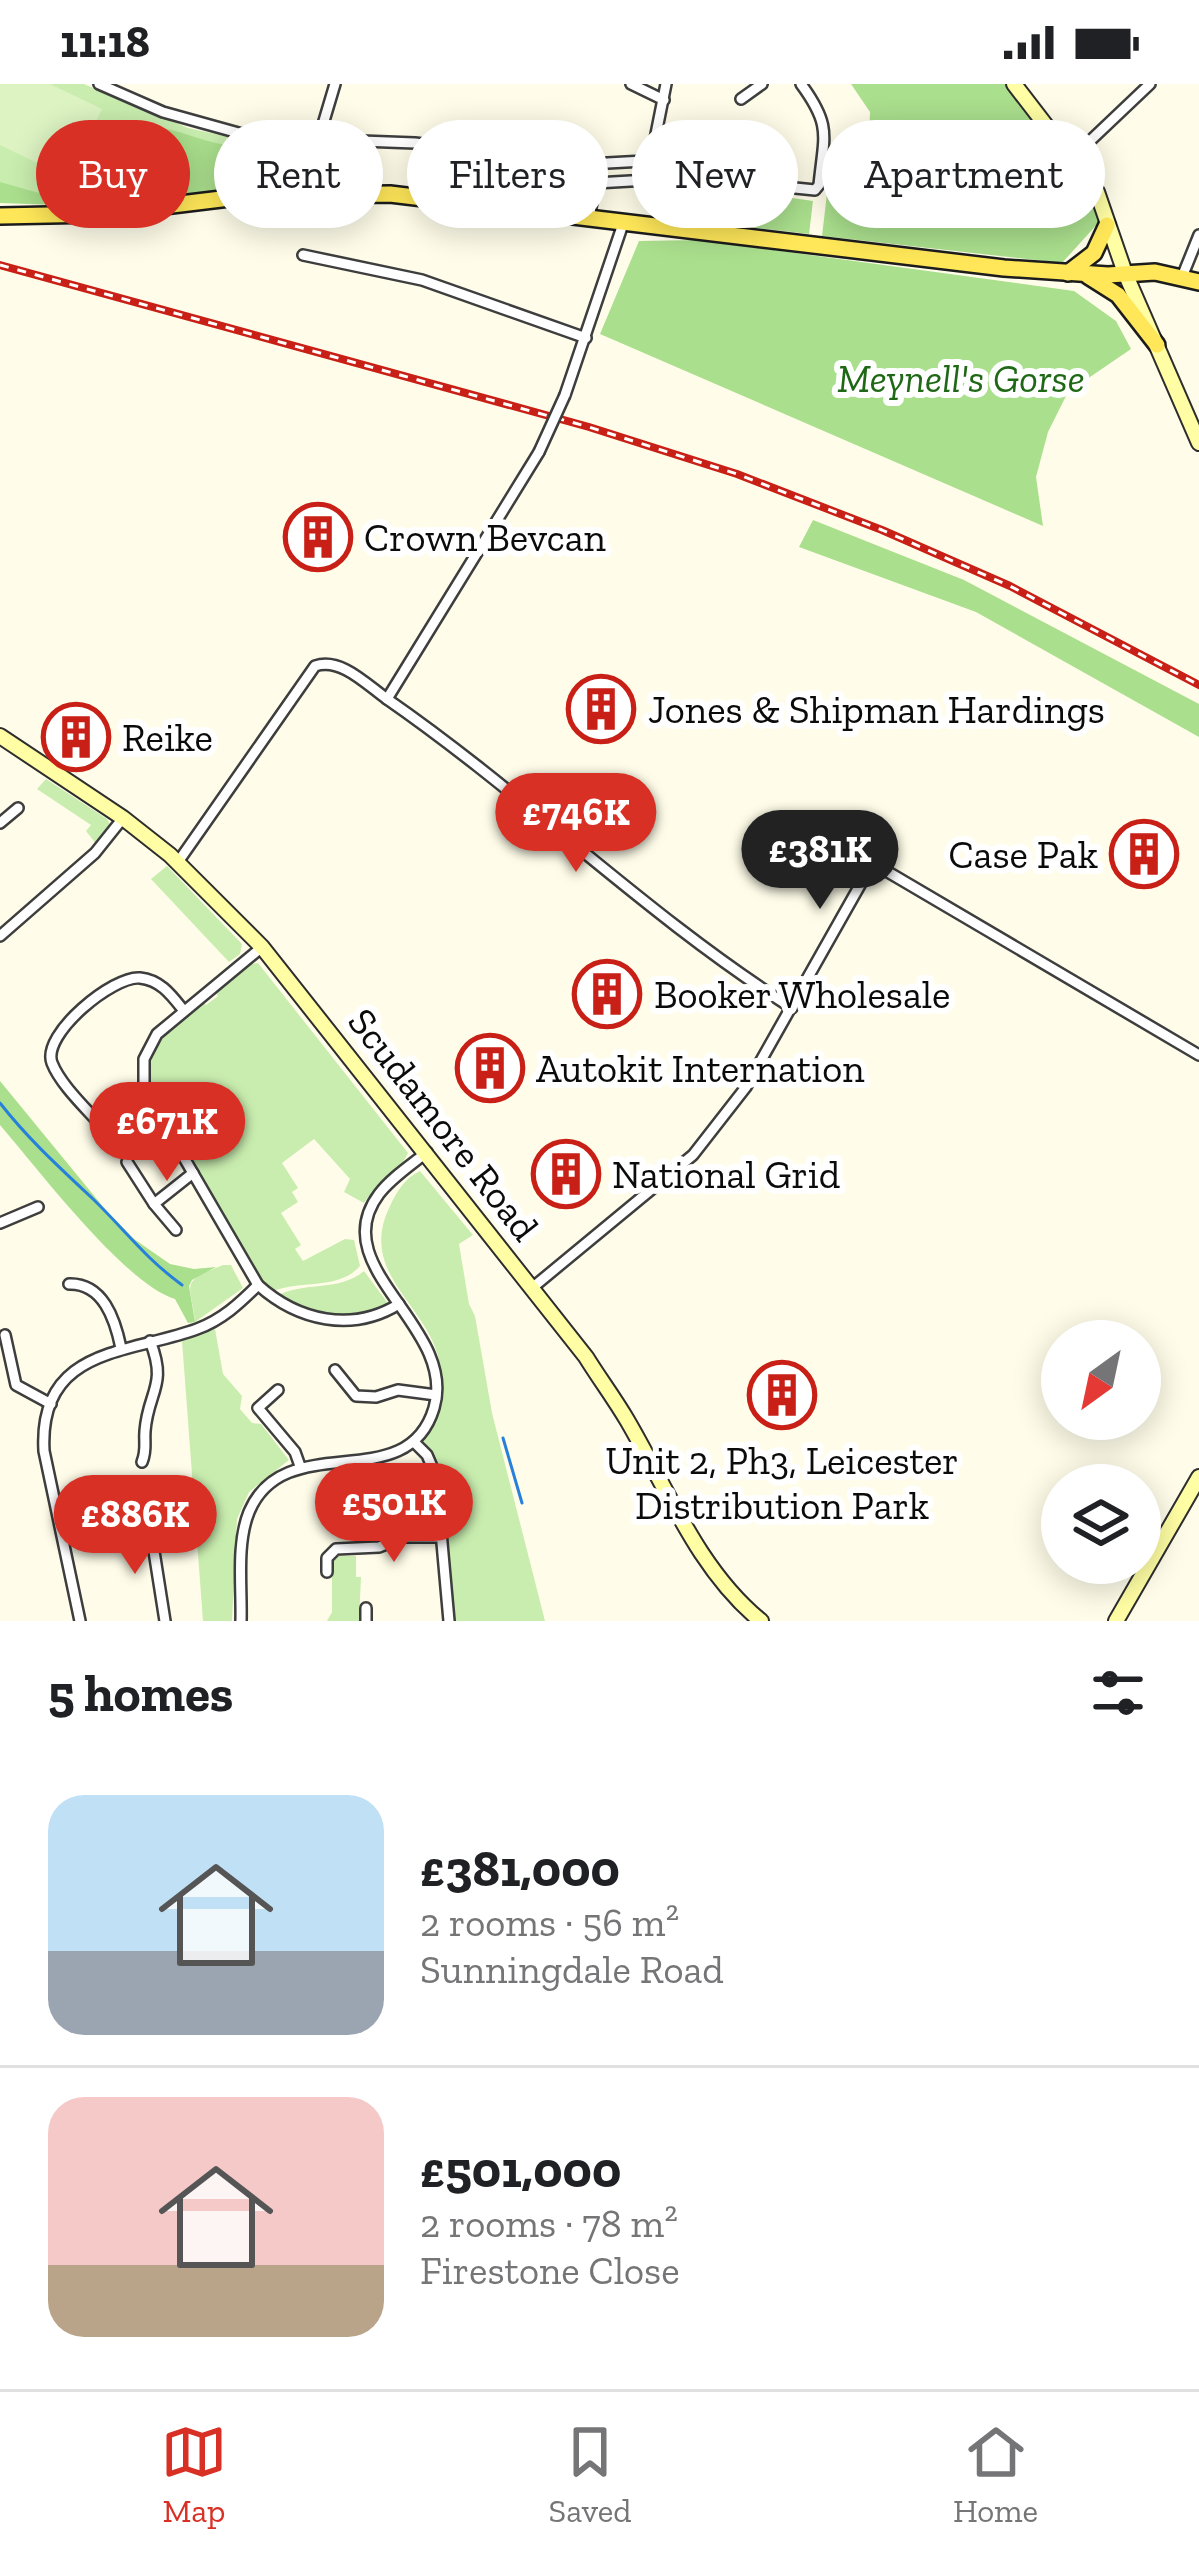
<!DOCTYPE html>
<html lang="en">
<head>
<meta charset="utf-8">
<style>
	:root { --surface:#fff; --page:#f6f6f6; --text:#202124; --muted:#757577; --line:#e0e0e0; --accent:#d93025 }
	body { margin:0; font-family:"Zilla Slab",serif; background:var(--page); color:var(--text); height:100vh; display:flex; flex-direction:column; font-size:45px; white-space:nowrap }
	* { box-sizing:border-box; margin:0 }
	p { font-size:39px; color:var(--muted) }
	.icon { flex:none; width:66px; height:66px; fill:none; stroke:currentColor; stroke-width:2; stroke-linecap:round; stroke-linejoin:round }
	.map { position:relative; height:1537px; overflow:hidden }
	.sheet { display:flex; flex-direction:column; background:var(--surface); flex:1 }
	.sheet>* { flex:none }
	.banner { position:absolute; left:36px; top:36px; width:1128px; height:108px; display:flex; gap:24px }
	.needle { width:78px; rotate:213deg }
	.fabs { position:absolute; left:1041px; top:1236px; display:grid; gap:24px }
	.fabs a { display:grid; place-items:center; width:120px; height:120px; border-radius:50%; background:var(--surface); box-shadow:0 6px 30px #0003; font-size:60px }
	.price { position:absolute; translate:-50% -102px; padding:0 27px; border-radius:42px; background:var(--accent); color:#fff; font-size:39px; line-height:78px; filter:drop-shadow(0 3px 6px #0008) }
	.price::after { content:''; position:absolute; left:50%; top:72px; width:36px; height:27px; margin-left:-18px; background:inherit; clip-path:polygon(0 0,100% 0,50% 100%) }
	.price.on { background:#222; color:#fff }
	ul { padding:0; list-style:none }
	li { display:flex; align-items:center; gap:36px; height:300px; padding:0 48px }
	li+li { border-top:3px solid var(--line) }
	li span { display:grid; place-items:center; flex:none; width:336px; height:240px; border-radius:36px; color:#555 }
	li>.icon { margin-inline-start:auto }
	span .icon { width:144px; height:144px; fill:#fffc; stroke-width:1 }
	li b { font-size:51px }
	h2 { display:flex; justify-content:space-between; align-items:center; height:144px; padding:0 48px; font-size:51px }
	.tag { padding:0 42px; border-radius:54px; background:var(--surface); box-shadow:0 6px 30px #0003; font-size:42px; line-height:108px }
	.tag.on { background:var(--accent); color:#fff }
	.status { display:flex; justify-content:space-between; align-items:center; height:84px; padding:0 60px; background:var(--surface); direction:ltr }
	.status svg { height:33px; fill:currentColor }
	.dock { display:flex; justify-content:space-around; align-items:center; height:168px; border-top:3px solid var(--line); background:var(--surface); font-size:33px; color:var(--muted) }
	.dock a { display:grid; justify-items:center; gap:6px }
	.dock .on { color:var(--accent) }
	.map>svg:first-child { display:block }
</style>
</head>
<body>
<div class="status"><b>11:18</b><svg viewBox="0 0 49 12"><path d="M0 12V9h3v3zM5 12V6h3v6zM10 12V3h3v9zM15 12V0h3v12zM26 1h20v11H26zM47 4h2v5h-2z"/></svg></div>
<div class="map">
<svg width="1199" height="1537" viewBox="0 0 1199 1537">
	<rect width="100%" height="100%" fill="#fffde9"/>
	<g fill="#c9edaf">
		<path d="M0,0H84L188,44L265,61L308,64C321,73 316,87 308,98L52,120L0,117Z"/>
		<polygon points="46,695 107,735 111,742 97,761 86,747 91,741 37,705"/>
		<polygon points="167,782 242,860 240,870 229,878 151,795"/>
		<path d="M258,879L408,1069C400,1087 376,1100 364,1119L344,1108L350,1095L314,1055L282,1079L298,1104L292,1108L298,1118L281,1129L301,1161L295,1165L303,1177L345,1155L354,1156L360,1182C339,1206 302,1196 273,1207L257,1193L149,1009C146,959 168,947 203,918L206,921L218,912L216,908L250,880Z"/>
		<path d="M420,1087L473,1151L459,1160L469,1220L475,1232L492,1329L545,1537H452L439,1383L424,1357C434,1327 446,1308 439,1276C427,1220 357,1189 390,1122C397,1107 405,1094 420,1087Z"/>
		<path d="M223,1181H231L243,1204L195,1238C191,1198 178,1199 223,1181Z"/>
		<path d="M364,1187L390,1222L383,1230L323,1235L273,1214C302,1196 338,1209 364,1187Z"/>
		<polygon points="215,1245 223,1290 242,1312 240,1325 252,1339 261,1340 289,1376 249,1408 237,1435 232,1537 203,1537 182,1257"/>
		<polygon points="339,1472 356,1472 356,1493 361,1493 359,1537 327,1537 332,1528 332,1479"/>
	</g>
	<g fill="#aadf8d">
		<polygon points="851,0 1005,0 1080,97 1100,137 1062,179 822,152 832,67 868,72 870,28"/>
		<path d="M100,38L134,53L140,43C169,41 189,53 216,59C242,65 269,62 293,74V95L278,102L87,122L0,119V98L39,109L70,97Z"/>
		<polygon points="703,101 813,117 809,150 700,137"/>
		<polygon points="700,156 1074,207 1116,237 1131,265 1068,308 1048,348 1036,393 1043,442 600,250 639,157"/>
		<polygon points="813,436 964,496 1199,620 1199,653 976,528 799,463"/>
		<path d="M0,997L109,1130L134,1155L170,1180L194,1185L216,1183L192,1196L189,1202L195,1238L188,1239L175,1215C125,1200 38,1085 0,1041Z"/>
	</g>
	<polygon fill="#ddf3c2" points="0,0 50,0 102,25 68,94 0,61"/>
	<g fill="none" stroke-linecap="round" stroke-linejoin="round">
		<g stroke="#2781db" stroke-width="3">
			<path d="M0,1019C28,1055 60,1084 93,1115C126,1147 144,1173 182,1201"/>
			<polyline points="503,1354 522,1419"/>
		</g>
		<g stroke="#3e3e3e" stroke-width="14">
			<g id="street">
				<polyline points="99,0 163,28 253,53 415,59 589,80 644,77"/>
				<polyline points="631,0 664,16"/>
				<polyline points="666,0 652,70 644,77 652,99 676,105 683,112 681,145"/>
				<polyline points="741,15 762,0"/>
				<path d="M653,64L706,95L815,106L819,101C824,51 832,42 801,0"/>
				<polyline points="1071,75 1150,0"/>
				<polyline points="322,109 321,47 335,0"/>
				<polyline points="589,133 596,99 648,96"/>
				<polyline points="303,171 422,196 586,254"/>
				<polyline points="1182,193 1199,151"/>
				<polyline points="565,311 624,137"/>
				<path d="M387,615C527,712 648,833 792,924"/>
				<polyline points="0,739 18,724"/>
				<path d="M178,778L315,582C341,573 367,601 387,615L539,368"/>
				<polyline points="0,852 95,769 123,734"/>
				<path d="M262,863L157,950L144,975V1005L258,1201C298,1237 352,1249 399,1220"/>
				<path d="M105,1046C89,1027 61,1002 52,979C41,950 114,891 140,894C161,896 172,912 184,927"/>
				<polyline points="127,1078 154,1120 176,1146"/>
				<polyline points="154,1120 193,1089"/>
				<polyline points="0,1139 38,1123"/>
				<path d="M69,1200C103,1199 115,1235 121,1264"/>
				<polyline points="532,1204 693,1071 746,1003 864,794 875,785 888,788 1199,971"/>
				<polyline points="5,1251 16,1301 51,1320"/>
				<polyline points="335,1286 356,1312 376,1313 398,1306 436,1311"/>
				<polyline points="278,1306 258,1324 295,1368 300,1382"/>
				<polyline points="414,1358 427,1371 436,1392 449,1537"/>
				<path d="M142,1378C147,1366 144,1359 145,1347C148,1307 168,1302 150,1257"/>
				<polyline points="150,1442 165,1537"/>
				<polyline points="327,1488 327,1474 336,1465 379,1463 404,1453 440,1453"/>
				<polyline points="366,1524 366,1537"/>
				<path d="M80,1537L44,1367C38,1263 129,1270 197,1245C222,1236 240,1219 258,1201"/>
				<path d="M241,1537C242,1503 236,1460 249,1428C285,1342 407,1415 434,1324C458,1242 323,1184 379,1110C391,1094 411,1081 427,1068"/>
			</g>
		</g>
		<g stroke="#2d2d2d" stroke-width="18">
			<g id="secondary">
				<polyline points="1014,0 1097,108 1125,189 1199,359"/>
				<path d="M0,652L123,734L170,771L262,863L586,1273C599,1294 614,1314 627,1336C667,1404 698,1486 761,1537"/>
				<polyline points="1116,1537 1199,1393"/>
			</g>
		</g>
		<g stroke="#1c1c1c" stroke-width="20">
			<g id="primary">
				<polyline points="0,132 98,130 246,112 390,110 1004,184 1108,191 1155,188 1199,198"/>
				<polyline points="1068,189 1094,169 1107,141"/>
				<polyline points="1088,192 1118,211 1157,261"/>
			</g>
		</g>
		<use href="#street" stroke="#fff" stroke-width="9"/>
		<use href="#secondary" stroke="#fffea4" stroke-width="14"/>
		<use href="#primary" stroke="#ffe759" stroke-width="15"/>
		<g stroke="#c81f16" stroke-width="8">
			<polyline id="rail" points="0,181 589,343 737,390 882,446 1010,502 1199,601"/>
		</g>
		<use href="#rail" stroke="#fff" stroke-width="3" stroke-dasharray="9" stroke-linecap="butt"/>
		<g stroke="#3e3e3e" stroke-width="14" stroke-linecap="butt">
			<polyline id="street-bridge" points="539,368 565,311"/>
		</g>
		<use href="#street-bridge" stroke="#fff" stroke-width="9"/>
	</g>
	<defs>
		<g id="building-ring" transform="scale(3.45)"><circle r="9.5" fill="#fff" stroke="#c81f16" stroke-width="1.5"/><path d="M-4-6H4V6H1V3H-1V6H-4ZM-2.5-4.3h1.7v1.8h-1.7ZM.8-4.3h1.7v1.8H.8ZM-2.5-1h1.7V.8h-1.7ZM.8-1h1.7V.8H.8Z" fill="#c81f16"/></g>
	</defs>
	<g fill-rule="evenodd">
		<use href="#building-ring" x="318" y="453"/>
		<use href="#building-ring" x="601" y="625"/>
		<use href="#building-ring" x="76" y="653"/>
		<use href="#building-ring" x="1144" y="770"/>
		<use href="#building-ring" x="607" y="910"/>
		<use href="#building-ring" x="490" y="984"/>
		<use href="#building-ring" x="566" y="1090"/>
		<use href="#building-ring" x="782" y="1311"/>
	</g>
	<g text-anchor="middle" stroke-width="12" stroke-linejoin="round" paint-order="stroke">
		<g font-size="39" font-style="italic" fill="#1f6816" stroke="#fff">
			<text x="961" y="308">Meynell's Gorse</text>
		</g>
		<g font-size="39" fill="#0b0b0b" stroke="#fff" text-anchor="start">
			<text x="364" y="467">Crown Bevcan</text>
			<text x="648" y="639">Jones &amp; Shipman Hardings</text>
			<text x="122" y="667">Reike</text>
			<text x="1098" y="784" text-anchor="end">Case Pak</text>
			<text x="654" y="924">Booker Wholesale</text>
			<text x="536" y="998">Autokit Internation</text>
			<text x="612" y="1104">National Grid</text>
			<text x="782" y="1390" text-anchor="middle">Unit 2, Ph3, Leicester<tspan x="782" dy="45">Distribution Park</tspan></text>
		</g>
		<g font-size="39" fill="#0b0b0b" stroke="#fff">
			<text transform="translate(444 1040) rotate(52)" y="14">Scudamore Road</text>
		</g>
	</g>
</svg>
<div class="fabs">
<a><svg class="needle" viewBox="-14 -14 28 28"><path d="M0-13l5 13h-10z" fill="#e53935"/><path d="M0 13l5-13h-10z" fill="#757577"/></svg></a>
<a><svg class="icon" aria-label="layers" viewBox="0 0 24 24"><path d="M12 4l9 5-9 5-9-5zM3 14l9 5 9-5"/></svg></a>
</div>
<b class="price" style="left:576px;top:791px">£746K</b>
<b class="price on" style="left:820px;top:828px">£381K</b>
<b class="price" style="left:167px;top:1100px">£671K</b>
<b class="price" style="left:394px;top:1481px">£501K</b>
<b class="price" style="left:135px;top:1493px">£886K</b>
<div class="banner">
<a class="tag on">Buy</a>
<a class="tag">Rent</a>
<a class="tag">Filters</a>
<a class="tag">New</a>
<a class="tag">Apartment</a>
</div>
</div>
<section class="sheet">
<h2>5 homes<svg class="icon" aria-label="filters" viewBox="0 0 24 24"><path d="M4 7h16M4 17h16"/><circle cx="9" cy="7" r="2"/><circle cx="15" cy="17" r="2"/></svg></h2>
<ul>
<li><span style="background:linear-gradient(#bfe0f5 65%,#9aa5b1 0)"><svg class="icon" aria-label="home" viewBox="0 0 24 24"><path d="M3 11l9-7 9 7M6 9v11h12V9"/></svg></span><div><b>£381,000</b><p>2 rooms · 56 m²</p><p>Sunningdale Road</p></div></li>
<li><span style="background:linear-gradient(#f6c9c9 70%,#b9a48a 0)"><svg class="icon" aria-label="home" viewBox="0 0 24 24"><path d="M3 11l9-7 9 7M6 9v11h12V9"/></svg></span><div><b>£501,000</b><p>2 rooms · 78 m²</p><p>Firestone Close</p></div></li>
</ul>
</section>
<nav class="dock">
<a class="on"><svg class="icon" aria-label="map" viewBox="0 0 24 24"><path d="M3 6l6-2 6 2 6-2v14l-6 2-6-2-6 2zM9 4v14M15 6v14"/></svg>Map</a>
<a><svg class="icon" aria-label="saved" viewBox="0 0 24 24"><path d="M7 4h10v16l-5-4-5 4z"/></svg>Saved</a>
<a><svg class="icon" aria-label="home" viewBox="0 0 24 24"><path d="M3 11l9-7 9 7M6 9v11h12V9"/></svg>Home</a>
</nav>
</body>
</html>
